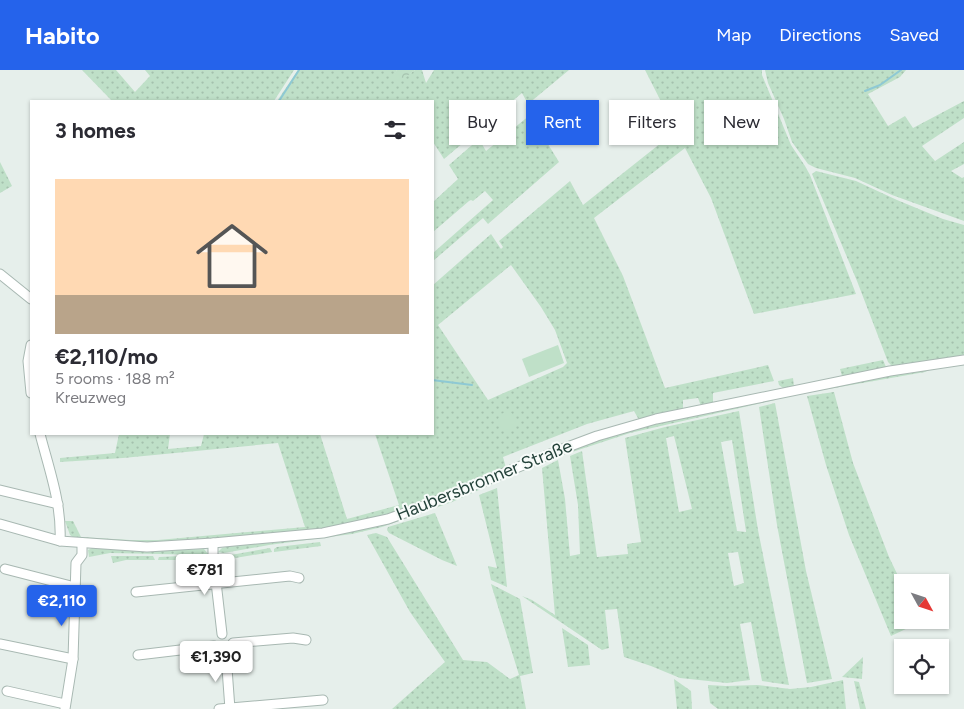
<!DOCTYPE html>
<html lang="en">
<head>
<meta charset="utf-8">
<style>
	:root { --surface:#fff; --page:#f2f2f3; --text:#2b2b33; --muted:#7c7c81; --line:#e1e1e2; --accent:#2563eb }
	body { margin:0; font-family:Figtree,sans-serif; background:var(--page); color:var(--text); height:100vh; display:flex; flex-direction:column; font-size:19px; white-space:nowrap }
	* { box-sizing:border-box; margin:0 }
	p { font-size:16px; color:var(--muted) }
	.icon { flex:none; width:28px; height:28px; fill:none; stroke:currentColor; stroke-width:2; stroke-linecap:round; stroke-linejoin:round }
	.map { position:relative; flex:1; overflow:hidden }
	.details { position:absolute; left:30px; top:30px; width:404px; height:335px; display:flex; flex-direction:column; background:var(--surface); border-radius:0px; box-shadow:0 1px 4px #0004 }
	.details>* { flex:none }
	.guide { position:absolute; left:449px; top:30px; width:440px; height:45px; display:flex; gap:10px }
	.needle { width:32px; rotate:130deg }
	.controls { position:absolute; left:894px; top:504px; display:grid; gap:10px }
	.controls a { display:grid; place-items:center; width:55px; height:55px; border-radius:0px; background:var(--surface); box-shadow:0 1px 4px #0004; font-size:25px }
	.price { position:absolute; translate:-50% -42px; padding:0 11px; border-radius:5px; background:#fff; color:#222; font-size:16px; line-height:32px; filter:drop-shadow(0 1px 2px #0008) }
	.price::after { content:''; position:absolute; left:50%; top:30px; width:15px; height:11px; margin-left:-8px; background:inherit; clip-path:polygon(0 0,100% 0,50% 100%) }
	.price.on { background:var(--accent); color:#fff }
	ul { padding:0; list-style:none }
	li { display:grid; align-content:center; gap:10px; height:265px; padding:0 25px }
	li+li { border-top:1px solid var(--line) }
	li span { display:grid; place-items:center; height:155px; border-radius:0px; color:#555 }
	li>.icon { margin-inline-start:auto }
	span .icon { width:90px; height:90px; fill:#fffc; stroke-width:1 }
	li b { font-size:21px }
	h2 { display:flex; justify-content:space-between; align-items:center; height:60px; padding:0 25px; font-size:21px }
	.pill { padding:0 18px; border-radius:0px; background:var(--surface); box-shadow:0 1px 4px #0004; font-size:18px; line-height:45px }
	.pill.on { background:var(--accent); color:#fff }
	header { display:flex; align-items:center; gap:30px; box-sizing:border-box; height:70px; padding:0 25px; background:var(--accent); color:#fff }
	header strong { font-size:24px }
	nav { display:flex; gap:28px; margin-inline-start:auto; font-size:18px }
	.map>svg:first-child { display:block }
</style>
</head>
<body>
<header>
<strong>Habito</strong>
<nav><a>Map</a><a>Directions</a><a>Saved</a></nav>
</header>
<div class="map">
<svg width="964" height="639" viewBox="0 0 964 639">
	<defs>
		<pattern id="grass-dots" width="8" height="8" patternUnits="userSpaceOnUse" patternTransform="scale(1.25)"><rect width="8" height="8" fill="#bfe0c8"/><path d="M2 2h.1M6 6h.1" fill="none" stroke="#a4c1ad" stroke-width="1.8" stroke-linecap="round"/></pattern>
		<pattern id="forest-crowns" width="20" height="18" patternUnits="userSpaceOnUse" patternTransform="scale(1.25)"><rect width="20" height="18" fill="#bfe0c8"/><path d="M2 6a3 3 0 1 1 6 0M12 15a3 3 0 1 1 6 0" fill="none" stroke="#a4c1ad"/></pattern>
	</defs>
	<rect width="100%" height="100%" fill="#e6efeb"/>
	<g fill="url(#grass-dots)" fill-rule="evenodd">
		<polygon points="82,0 116,0 135,22 150,6 145,0 294,0 274,31 112,31"/>
		<polygon points="298,0 397,0 394,6 398,12 415,0 422,0 426,13 434,0 569,0 528,34 522,23 444,89 433,72 432,31 277,31"/>
		<path d="M645,0H762V5L791,75L805,96L810,105L856,224L754,244L711,128L685,78L594,148L623,206L665,318L768,295L774,311L713,323V333L701,336L698,328L683,330V340L639,350L634,341L587,354L503,387L506,398L424,434L383,447L312,461L154,474L74,468L70,465L65,451H73L81,467L130,470H158L305,457L278,373L123,388L60,392V388L115,383L119,364H170L168,379L201,376L204,364H289L290,365L294,364H320L347,449L399,435L375,364H432L433,215L491,164L501,179L503,177L499,171L570,111L583,135L676,61ZM511,195L541,237L555,260L567,293L563,297L488,330L438,255Z"/>
		<polygon points="765,0 906,0 900,7 868,24 888,56 905,46 913,58 964,31 964,48 922,76 935,91 964,72 964,94 951,101 962,108 964,107 964,151 892,125 855,108 816,98 808,94 792,72 784,49 768,13"/>
		<polygon points="530,45 559,92 488,154 483,148 433,191 433,183 493,130 485,121 473,131 471,130 469,131 433,162 433,132 458,109 449,95 479,69 486,81"/>
		<polygon points="0,92 12,116 0,123"/>
		<polygon points="816,101 856,111 897,130 943,149 964,155 964,287 894,298 888,292 857,211 812,104"/>
		<polygon points="883,290 886,297 884,299 842,306 840,299"/>
		<polygon points="927,299 929,300 925,302 783,327 860,310"/>
		<polygon points="793,308 794,316 783,318 779,315 778,311"/>
		<polygon points="834,322 853,393 889,487 902,514 902,550 917,550 910,557 891,566 849,465 826,395 807,326"/>
		<polygon points="776,327 775,330 630,363 557,387 517,403 515,402 601,368 646,355"/>
		<polygon points="775,333 806,501 832,609 807,613 777,455 759,337"/>
		<path d="M739,341L758,460L789,615L762,611L751,552L740,554L750,610L727,613L680,608L651,596L624,587L617,539L605,540L609,578L602,580L522,526L532,530L555,545L542,398L558,390L565,429L570,486L580,484L578,435L570,386L582,381L597,487L628,484L627,474L641,472L625,368L665,357ZM674,366L692,439L679,442L666,368ZM732,370L746,461V462L737,461L721,372ZM738,482L744,513L734,516L728,483Z"/>
		<polygon points="509,405 508,407 452,432 382,457 352,464 269,475 224,483 218,482 222,478 230,476 310,467 424,440"/>
		<polygon points="497,418 507,517 491,510 488,496 497,498 479,425"/>
		<polygon points="435,443 457,496 442,490 389,463 387,460 388,457"/>
		<polygon points="376,463 387,467 463,590 487,592 510,609 519,605 491,514 520,529 533,603 520,606 526,639 392,639 445,592 410,542 367,465"/>
		<polygon points="320,472 321,476 274,482 274,479 277,477"/>
		<polygon points="92,478 134,481 204,479 209,485 110,483 89,487 88,480"/>
		<polygon points="270,478 272,482 223,490 225,486"/>
		<polygon points="111,486 153,486 155,490 126,490 113,493"/>
		<polygon points="181,486 202,487 207,490 158,490 159,487"/>
		<polygon points="562,558 588,575 590,595 568,597"/>
		<polygon points="863,587 862,609 842,607"/>
		<polygon points="674,609 691,621 692,639 677,639"/>
		<polygon points="843,610 846,639 718,639 710,633 708,615 726,616 757,615 790,619 811,617"/>
		<polygon points="854,611 859,612 866,639 860,639"/>
	</g>
	<polygon fill="url(#forest-crowns)" points="397,0 415,0 398,13 393,6"/>
	<g fill="#bfe0c8">
		<polygon points="558,275 564,293 529,307 522,289"/>
		<circle cx="507" cy="351" r="9"/>
	</g>
	<g fill="none" stroke-linecap="round" stroke-linejoin="round">
		<g stroke="#8ec9d4" stroke-width="2">
			<polyline points="865,21 880,15 901,0"/>
			<polyline points="279,31 299,0"/>
			<polyline points="432,310 472,315"/>
		</g>
		<g stroke="#a8b8b2" stroke-width="11">
			<g id="minor">
				<polyline points="0,204 31,229"/>
				<polyline points="31,275 28,291 31,323"/>
				<path d="M40,364C49,399 62,434 60,471"/>
				<polyline points="0,420 58,434"/>
				<polyline points="0,454 60,471 147,477 213,473 323,463 388,449 424,436 557,381 597,366 656,349 890,301 964,290"/>
				<polyline points="213,473 213,486 222,564"/>
				<polyline points="5,499 75,517"/>
				<polyline points="136,522 290,506 299,508"/>
				<polyline points="233,573 293,568 306,570"/>
				<polyline points="0,574 73,589"/>
				<polyline points="138,585 214,576"/>
				<polyline points="226,585 230,639"/>
				<polyline points="7,621 65,634"/>
				<polyline points="65,639 73,589 76,493 82,485 82,473"/>
				<polyline points="219,639 323,630"/>
			</g>
		</g>
		<use href="#minor" stroke="#fff" stroke-width="9"/>
	</g>
	<g text-anchor="middle" stroke-width="4" stroke-linejoin="round" paint-order="stroke">
		<g font-size="18" fill="#24423a" stroke="#f7fbf9">
			<text transform="translate(484 410) rotate(-22)" y="6">Haubersbronner Straße</text>
		</g>
	</g>
</svg>
<div class="controls">
<a><svg class="needle" viewBox="-14 -14 28 28"><path d="M0-13l5 13h-10z" fill="#e53935"/><path d="M0 13l5-13h-10z" fill="#7c7c81"/></svg></a>
<a><svg class="icon" aria-label="locate" viewBox="0 0 24 24"><circle cx="12" cy="12" r="6"/><path d="M12 2v4M12 18v4M2 12h4M18 12h4"/></svg></a>
</div>
<b class="price" style="left:205px;top:526px">€781</b>
<b class="price on" style="left:62px;top:557px">€2,110</b>
<b class="price" style="left:216px;top:613px">€1,390</b>
<div class="guide">
<a class="pill">Buy</a>
<a class="pill on">Rent</a>
<a class="pill">Filters</a>
<a class="pill">New</a>
</div>
<section class="details">
<h2>3 homes<svg class="icon" aria-label="filters" viewBox="0 0 24 24"><path d="M4 7h16M4 17h16"/><circle cx="9" cy="7" r="2"/><circle cx="15" cy="17" r="2"/></svg></h2>
<ul>
<li><span style="background:linear-gradient(#ffd9b3 75%,#b9a48a 0)"><svg class="icon" aria-label="home" viewBox="0 0 24 24"><path d="M3 11l9-7 9 7M6 9v11h12V9"/></svg></span><div><b>€2,110/mo</b><p>5 rooms · 188 m²</p><p>Kreuzweg</p></div></li>
</ul>
</section>
</div>
</body>
</html>
